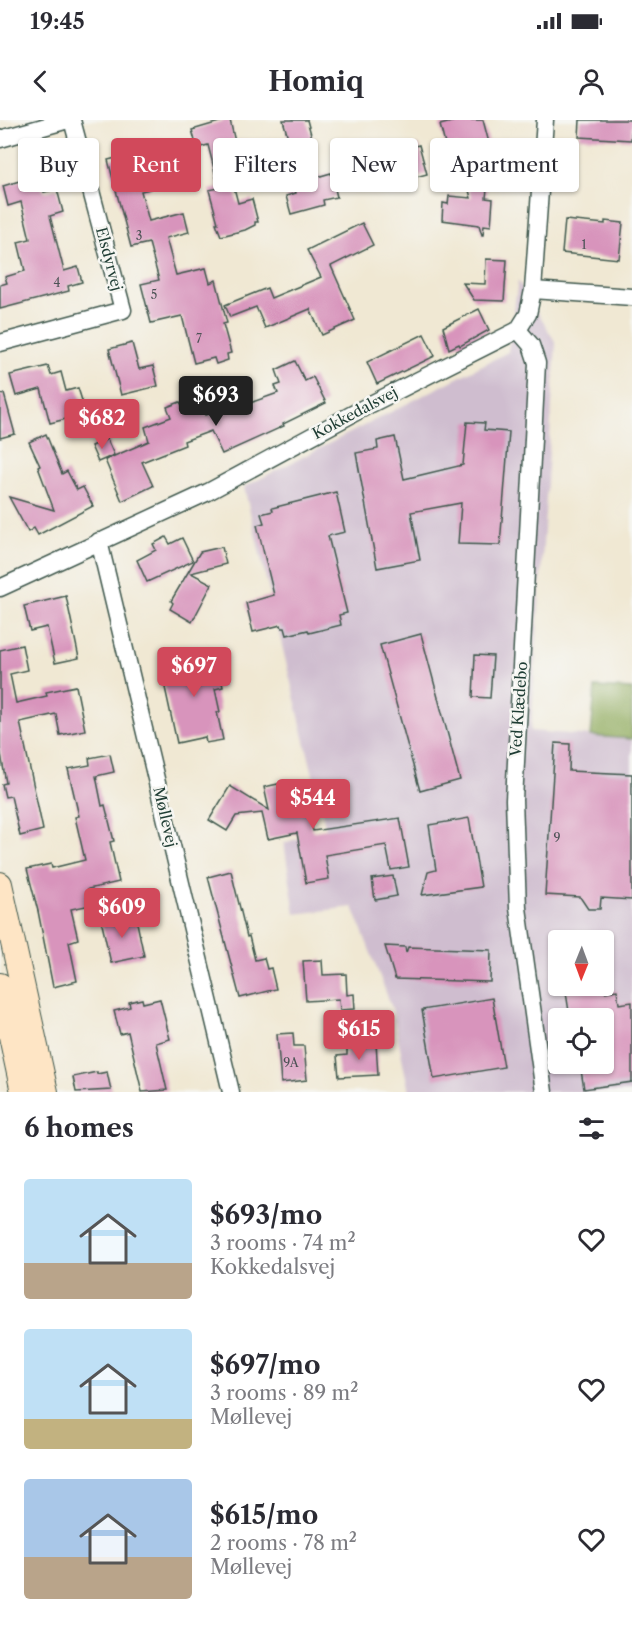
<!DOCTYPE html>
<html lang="en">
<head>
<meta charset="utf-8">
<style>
	:root { --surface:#fff; --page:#f2f2f3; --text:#2b2b33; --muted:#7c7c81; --accent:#d1495b }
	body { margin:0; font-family:"Libre Caslon Text",serif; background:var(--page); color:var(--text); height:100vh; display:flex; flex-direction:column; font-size:22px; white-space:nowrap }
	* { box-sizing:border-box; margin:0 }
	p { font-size:20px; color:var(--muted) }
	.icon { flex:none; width:33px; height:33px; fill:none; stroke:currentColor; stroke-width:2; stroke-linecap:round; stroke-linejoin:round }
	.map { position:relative; height:972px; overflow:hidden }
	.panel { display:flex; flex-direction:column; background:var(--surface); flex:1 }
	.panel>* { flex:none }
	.top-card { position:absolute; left:18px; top:18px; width:597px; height:54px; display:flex; gap:12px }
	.needle { width:39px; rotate:181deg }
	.controls { position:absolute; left:548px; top:810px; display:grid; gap:12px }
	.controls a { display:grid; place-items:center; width:66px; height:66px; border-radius:6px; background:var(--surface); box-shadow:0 2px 4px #0004; font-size:30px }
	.price { position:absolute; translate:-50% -51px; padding:0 14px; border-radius:6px; background:var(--accent); color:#fff; font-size:20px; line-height:39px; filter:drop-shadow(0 2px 3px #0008) }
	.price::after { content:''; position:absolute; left:50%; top:36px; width:18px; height:14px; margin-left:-9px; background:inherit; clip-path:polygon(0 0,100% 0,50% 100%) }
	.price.selected { background:#222; color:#fff }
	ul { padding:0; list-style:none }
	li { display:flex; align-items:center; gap:18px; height:150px; padding:0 24px }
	li span { display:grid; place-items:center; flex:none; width:168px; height:120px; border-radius:6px; color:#555 }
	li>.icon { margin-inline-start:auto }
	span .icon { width:72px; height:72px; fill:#fffc; stroke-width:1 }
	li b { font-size:26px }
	h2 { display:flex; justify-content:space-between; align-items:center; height:72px; padding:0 24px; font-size:26px }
	.tag { padding:0 21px; border-radius:6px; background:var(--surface); box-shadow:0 2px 4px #0004; font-size:21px; line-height:54px }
	.tag.selected { background:var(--accent); color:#fff }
	.status { display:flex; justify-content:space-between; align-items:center; height:42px; padding:0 30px; background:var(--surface); direction:ltr }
	.status svg { height:16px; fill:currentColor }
	header { display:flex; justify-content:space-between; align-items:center; height:78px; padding:0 24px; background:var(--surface); font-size:27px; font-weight:700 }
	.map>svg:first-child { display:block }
</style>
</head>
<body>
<div class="status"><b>19:45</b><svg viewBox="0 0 49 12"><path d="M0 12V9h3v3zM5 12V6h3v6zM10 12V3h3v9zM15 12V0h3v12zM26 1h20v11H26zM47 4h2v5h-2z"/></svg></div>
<header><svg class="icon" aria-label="back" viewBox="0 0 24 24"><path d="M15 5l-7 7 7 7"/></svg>Homiq<svg class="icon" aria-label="person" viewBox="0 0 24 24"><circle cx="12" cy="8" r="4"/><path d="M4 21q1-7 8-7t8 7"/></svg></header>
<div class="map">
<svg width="632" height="972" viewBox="0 0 632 972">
	<rect width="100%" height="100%" fill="#f6f6f2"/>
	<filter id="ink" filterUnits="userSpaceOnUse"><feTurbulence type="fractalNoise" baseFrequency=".0167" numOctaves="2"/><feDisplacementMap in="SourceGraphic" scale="12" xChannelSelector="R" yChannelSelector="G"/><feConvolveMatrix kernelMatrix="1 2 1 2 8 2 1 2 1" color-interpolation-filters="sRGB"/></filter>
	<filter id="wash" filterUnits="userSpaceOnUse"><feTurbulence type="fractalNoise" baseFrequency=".008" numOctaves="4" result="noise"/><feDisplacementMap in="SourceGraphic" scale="24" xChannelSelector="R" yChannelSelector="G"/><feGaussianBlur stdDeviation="1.35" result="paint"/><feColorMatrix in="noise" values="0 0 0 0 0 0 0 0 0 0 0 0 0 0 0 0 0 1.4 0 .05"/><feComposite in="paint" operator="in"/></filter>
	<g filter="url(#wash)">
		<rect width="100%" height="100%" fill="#f0e8d3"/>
		<path fill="#cfbdcf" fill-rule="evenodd" d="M518,161L556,223L531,611L632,619V972H409L392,888L353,787L295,794L284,723L326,709L244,367L508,232ZM558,820H603V866H558ZM558,898H603V944H558Z"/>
		<polygon fill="#91ac5f" stroke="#58744a" stroke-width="1.5" points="595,567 632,569 632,619 591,616"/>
		<g id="blocks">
			<g fill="#d894bc">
				<polygon points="226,0 230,0 235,22 246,20 253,44 242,47 240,49 242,54 231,56 238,83 252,79 258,102 255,102 255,105 245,110 221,116 216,103 218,103 209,70 219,68 208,25 197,28 192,10"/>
				<polygon points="283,0 307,0 314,25 309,27 317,57 331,53 337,77 323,80 324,85 291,94 286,76 296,73 289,45 295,43"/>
				<polygon points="459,0 483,0 494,42 487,45 489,52 486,78 493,79 491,106 484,105 483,115 482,115 479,105 442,100 443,83 448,84 449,76 471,78 457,25 446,28 440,5"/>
				<polygon points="580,0 632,0 631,20 579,17"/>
				<polygon points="167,25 172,42 181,39 185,54 149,64 150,69 141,71 149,101 184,92 189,112 166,118 176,155 206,148 210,163 216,160 227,203 223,204 231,233 227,234 228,240 216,244 214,238 194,243 182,196 151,203 141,164 159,160 149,123 131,127 108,40"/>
				<polygon points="419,25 427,54 379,67 373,45 401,37 400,30"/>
				<polygon points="39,55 44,72 57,69 63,92 50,96 64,151 78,147 82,162 68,166 69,171 0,189 0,165 7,163 5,157 25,151 18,122 30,119 21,82 8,86 3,66"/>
				<polygon points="565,100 605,104 605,101 623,103 619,139 562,133"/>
				<polygon points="362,103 373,125 331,146 355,200 322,215 310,189 265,208 256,187 230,197 225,185 267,168 271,178 321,157 307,130"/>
				<polygon points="486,139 507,140 504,181 474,180 463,163 485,164"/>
				<polygon points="479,189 489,210 460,226 459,224 449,229 443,207"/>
				<polygon points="424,214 435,236 377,264 367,242"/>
				<polygon points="132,223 139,249 153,246 158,266 121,275 109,229"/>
				<polygon points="295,241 305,261 313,257 326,283 283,304 284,306 222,334 211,311 184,321 185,325 142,342 153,366 122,381 105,340 149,321 145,307 171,297 167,287 180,282 182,285 191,282 194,289 203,285 206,295 236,285 236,288 278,273 275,266 281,264 276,250"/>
				<polygon points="48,246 51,255 61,252 66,271 78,268 85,290 81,291 82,295 50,303 41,269 16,276 10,255"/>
				<polygon points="4,274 15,314 0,318 0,275"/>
				<polygon points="467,302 485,303 484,310 509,312 500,425 458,424 461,383 411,392 420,440 377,448 356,333 378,329 377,321 395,317 404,359 463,345"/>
				<polygon points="46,314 62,354 67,351 77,370 83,367 93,386 38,415 34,408 28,412 9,377 54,390 38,347 40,346 29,322"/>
				<polygon points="107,319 114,335 98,342 91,326"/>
				<polygon points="336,372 345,412 328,416 347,493 339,495 341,505 309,513 308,510 287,515 285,508 282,508 281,505 253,512 246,483 274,475 257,405 264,403 261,394 273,391 272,388"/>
				<polygon points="166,417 170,424 182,418 193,441 147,462 137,440 156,430 153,424"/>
				<polygon points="222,427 226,444 191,453 212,464 192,502 170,489 173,483 171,481 200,432"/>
				<polygon points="66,476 79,538 55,543 47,507 30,511 24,486"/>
				<polygon points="421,514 460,660 420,671 380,525"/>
				<polygon points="22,525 27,550 10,554 16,583 47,576 46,572 76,566 85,610 60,615 56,594 20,602 43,710 20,716 11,676 5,677 2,664 6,663 0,628 0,530"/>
				<polygon points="185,535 187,543 216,536 223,567 215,569 220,592 217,592 223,620 206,623 205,617 177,623 161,549 169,547 167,540"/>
				<polygon points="475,535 493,536 490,578 473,577"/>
				<polygon points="555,623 570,624 569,651 632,654 632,780 601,778 600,789 588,789 580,777 545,775"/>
				<polygon points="110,634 114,652 96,656 102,686 105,685 114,721 110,722 119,762 88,769 91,785 71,789 78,819 69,822 77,861 53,867 38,791 27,749 51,744 52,748 85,740 75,697 79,696 68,649 90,645 89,638"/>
				<polygon points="278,664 282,679 304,674 313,711 400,698 409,747 391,750 386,725 325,735 329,759 306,763 297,713 268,719 262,693 236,696 227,711 209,700 230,666 269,690 264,667"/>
				<polygon points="469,698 481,767 422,775 428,752 436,750 429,705"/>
				<polygon points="231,751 247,817 249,816 255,840 264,838 267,849 271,848 276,869 240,878 208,757"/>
				<polygon points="393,756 397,776 375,780 372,759"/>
				<polygon points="125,795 127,800 136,798 144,836 111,843 101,800"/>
				<polygon points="385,826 405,827 406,833 408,827 491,830 490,862 395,859"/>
				<polygon points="322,840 323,855 346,854 347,875 354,874 355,889 340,890 339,879 306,881 303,841"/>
				<polygon points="565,866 604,866 605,872 617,870 619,884 632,882 632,962 584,969 580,944 603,944 603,898 570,898"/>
				<polygon points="492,878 504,947 434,959 422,890"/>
				<polygon points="142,879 143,883 160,879 170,919 156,923 167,970 142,972 128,912 120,914 114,891 130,887 129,882"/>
				<polygon points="293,913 294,926 304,926 307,960 281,963 277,914"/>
				<polygon points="376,923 378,955 339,957 337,936 347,935 347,925"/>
				<polygon points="97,952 97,954 107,952 111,970 76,972 73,957"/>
			</g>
		</g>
	</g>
	<g filter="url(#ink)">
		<use href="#blocks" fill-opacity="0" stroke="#3e574c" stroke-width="1.5"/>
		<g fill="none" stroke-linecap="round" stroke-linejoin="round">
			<g stroke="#3e574c" stroke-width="19">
				<g id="street">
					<polyline points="0,19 68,0"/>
					<polyline points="533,170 632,177"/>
					<polyline points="518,210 531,225 537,243 514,680 518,788 544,972"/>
					<polyline points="0,223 123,190 72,0"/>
					<polyline points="99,421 231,972"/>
					<polyline points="0,468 208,372 371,284 518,210 528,194 533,170 545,0"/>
				</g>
			</g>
			<g stroke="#3e574c" stroke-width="26">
				<g id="secondary">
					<polyline points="0,764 46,972"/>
					<polyline points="0,865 23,972"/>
				</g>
			</g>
			<use href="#street" stroke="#fff" stroke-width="16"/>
			<use href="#secondary" stroke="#fee5c5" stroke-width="24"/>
		</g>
	</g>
	<g text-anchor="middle" stroke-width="5" stroke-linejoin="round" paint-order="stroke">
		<g font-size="12" fill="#4d5356">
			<text x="139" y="120">3</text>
			<text x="584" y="129">1</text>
			<text x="57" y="167">4</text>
			<text x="154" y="179">5</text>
			<text x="199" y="223">7</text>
			<text x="557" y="722">9</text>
			<text x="291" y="947">9A</text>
		</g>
		<g font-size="15" fill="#1f3d34" stroke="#f6f6f2">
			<text transform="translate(109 139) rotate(75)" y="5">Elsdyrvej</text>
			<text transform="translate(355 293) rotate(-28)" y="5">Kokkedalsvej</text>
			<text transform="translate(519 589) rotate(-86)" y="5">Ved Klædebo</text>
			<text transform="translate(165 697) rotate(77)" y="5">Møllevej</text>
		</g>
	</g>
</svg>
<div class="controls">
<a><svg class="needle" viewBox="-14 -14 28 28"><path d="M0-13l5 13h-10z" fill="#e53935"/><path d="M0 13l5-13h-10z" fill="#7c7c81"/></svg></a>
<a><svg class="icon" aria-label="locate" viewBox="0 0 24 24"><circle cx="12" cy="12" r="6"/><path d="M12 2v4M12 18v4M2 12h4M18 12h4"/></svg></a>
</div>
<b class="price selected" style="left:216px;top:307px">$693</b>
<b class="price" style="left:102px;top:330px">$682</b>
<b class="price" style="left:194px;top:578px">$697</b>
<b class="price" style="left:313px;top:710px">$544</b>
<b class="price" style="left:122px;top:819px">$609</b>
<b class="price" style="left:359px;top:941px">$615</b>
<div class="top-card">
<a class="tag">Buy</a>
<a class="tag selected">Rent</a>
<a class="tag">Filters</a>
<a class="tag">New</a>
<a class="tag">Apartment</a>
</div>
</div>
<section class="panel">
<h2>6 homes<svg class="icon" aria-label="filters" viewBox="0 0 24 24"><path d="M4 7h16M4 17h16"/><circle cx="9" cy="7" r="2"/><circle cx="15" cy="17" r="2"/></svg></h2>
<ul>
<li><span style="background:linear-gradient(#bfe0f5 70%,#b9a48a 0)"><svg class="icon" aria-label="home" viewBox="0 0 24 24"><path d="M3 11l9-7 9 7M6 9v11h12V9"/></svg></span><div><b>$693/mo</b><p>3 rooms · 74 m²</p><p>Kokkedalsvej</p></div><svg class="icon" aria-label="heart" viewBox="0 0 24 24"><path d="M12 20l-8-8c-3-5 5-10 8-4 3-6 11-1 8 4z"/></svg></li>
<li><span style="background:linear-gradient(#bfe0f5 75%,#c2b280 0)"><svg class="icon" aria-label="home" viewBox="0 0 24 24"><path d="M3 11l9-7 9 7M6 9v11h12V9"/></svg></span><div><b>$697/mo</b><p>3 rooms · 89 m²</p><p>Møllevej</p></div><svg class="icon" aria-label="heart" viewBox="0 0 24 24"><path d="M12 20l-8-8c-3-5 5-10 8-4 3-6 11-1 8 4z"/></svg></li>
<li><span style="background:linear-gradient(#a9c7e8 65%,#b9a48a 0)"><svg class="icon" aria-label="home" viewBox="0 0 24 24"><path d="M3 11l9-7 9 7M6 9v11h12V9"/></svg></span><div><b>$615/mo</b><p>2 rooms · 78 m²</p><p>Møllevej</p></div><svg class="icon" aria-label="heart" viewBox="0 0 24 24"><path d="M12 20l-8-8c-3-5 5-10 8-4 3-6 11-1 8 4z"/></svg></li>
</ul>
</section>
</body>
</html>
